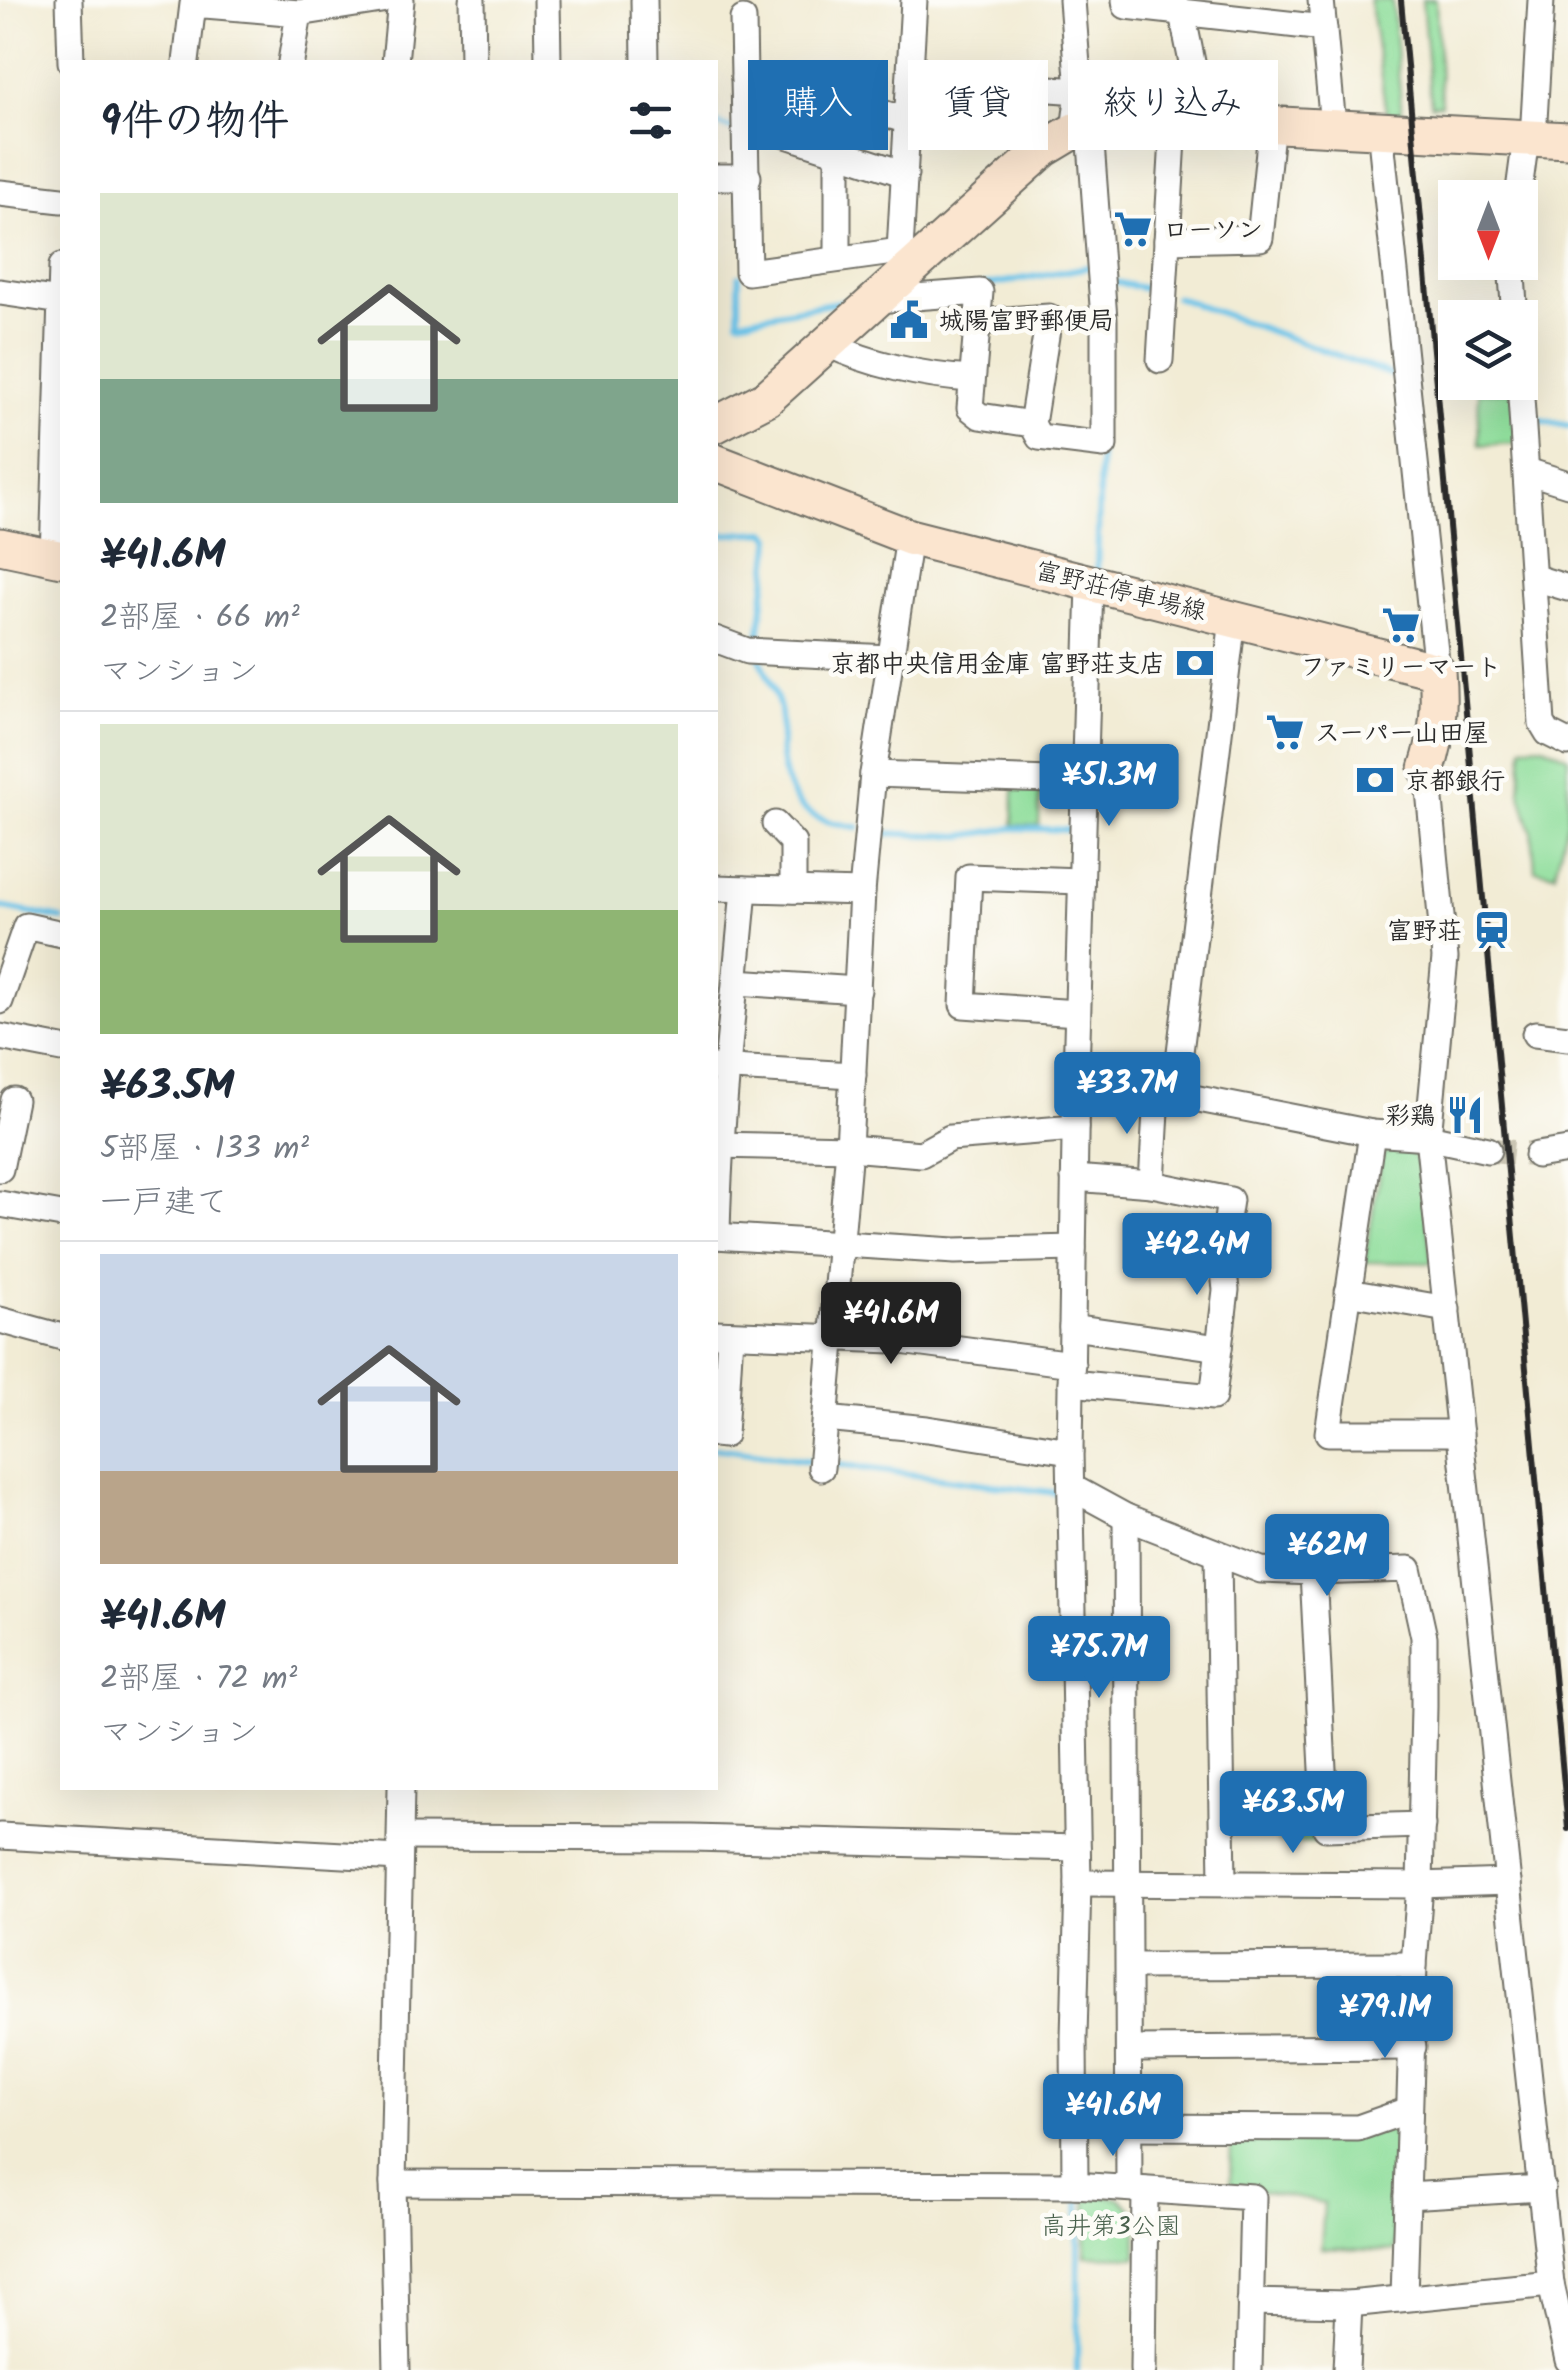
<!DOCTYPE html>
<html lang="ja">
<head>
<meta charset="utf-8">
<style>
	:root { --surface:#fff; --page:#f2f2f3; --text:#1f2937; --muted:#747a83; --line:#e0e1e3; --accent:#1f6fb2 }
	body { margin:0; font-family:Kalam,"Klee One",sans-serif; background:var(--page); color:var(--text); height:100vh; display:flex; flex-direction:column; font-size:38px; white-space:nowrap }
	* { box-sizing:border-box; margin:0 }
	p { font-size:32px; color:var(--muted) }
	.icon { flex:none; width:55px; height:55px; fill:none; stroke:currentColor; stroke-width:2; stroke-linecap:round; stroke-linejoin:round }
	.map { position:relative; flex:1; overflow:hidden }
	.drawer { position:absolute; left:60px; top:60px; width:658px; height:1730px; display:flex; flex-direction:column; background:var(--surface); border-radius:0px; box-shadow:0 10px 40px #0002 }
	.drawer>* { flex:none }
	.hud { position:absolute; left:748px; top:60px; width:670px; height:90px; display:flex; gap:20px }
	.needle { width:65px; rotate:180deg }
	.tools { position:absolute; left:1438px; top:180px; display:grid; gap:20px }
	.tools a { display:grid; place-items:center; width:100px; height:100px; border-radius:0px; background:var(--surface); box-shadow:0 10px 40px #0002; font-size:50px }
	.price { position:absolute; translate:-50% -85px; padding:0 22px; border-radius:10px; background:var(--accent); color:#fff; font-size:32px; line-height:65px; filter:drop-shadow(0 2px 5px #0008) }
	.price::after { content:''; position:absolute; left:50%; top:60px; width:30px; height:22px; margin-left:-15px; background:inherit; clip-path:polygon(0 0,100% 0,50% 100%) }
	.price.active { background:#222; color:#fff }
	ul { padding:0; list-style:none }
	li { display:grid; align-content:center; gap:20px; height:530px; padding:0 40px }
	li+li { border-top:2px solid var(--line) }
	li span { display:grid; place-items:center; height:310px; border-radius:0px; color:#555 }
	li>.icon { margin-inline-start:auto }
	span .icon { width:180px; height:180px; fill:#fffc; stroke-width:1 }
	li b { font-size:42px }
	h2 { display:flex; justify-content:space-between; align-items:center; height:120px; padding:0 40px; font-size:42px }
	.chip { padding:0 35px; border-radius:0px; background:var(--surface); box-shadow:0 10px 40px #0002; font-size:35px; line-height:90px }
	.chip.active { background:var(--accent); color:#fff }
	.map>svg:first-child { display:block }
</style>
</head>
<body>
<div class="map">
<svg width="1568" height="2370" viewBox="0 0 1568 2370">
	<rect width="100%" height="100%" fill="#fdfcf7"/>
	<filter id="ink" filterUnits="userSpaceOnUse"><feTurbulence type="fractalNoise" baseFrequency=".01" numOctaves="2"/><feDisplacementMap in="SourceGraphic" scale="20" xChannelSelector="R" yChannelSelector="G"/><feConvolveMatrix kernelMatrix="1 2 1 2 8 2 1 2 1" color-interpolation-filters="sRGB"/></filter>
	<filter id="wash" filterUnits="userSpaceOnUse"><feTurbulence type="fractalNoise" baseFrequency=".0048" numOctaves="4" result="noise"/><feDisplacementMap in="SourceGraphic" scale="40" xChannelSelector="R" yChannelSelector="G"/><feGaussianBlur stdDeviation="2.25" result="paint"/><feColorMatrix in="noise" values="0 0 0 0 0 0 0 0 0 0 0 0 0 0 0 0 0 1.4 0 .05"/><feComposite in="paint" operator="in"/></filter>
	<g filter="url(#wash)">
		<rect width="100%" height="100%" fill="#f2ecd5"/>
		<g fill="#90de9c" stroke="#5e8464" stroke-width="2.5">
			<polygon points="1370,0 1392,0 1402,115 1386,113"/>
			<polygon points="1422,0 1436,0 1441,104 1431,105"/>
			<polygon points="1514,391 1517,443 1480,445 1478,392"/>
			<polygon points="1543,745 1568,757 1568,818 1555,873 1535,870 1532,832 1520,791 1523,746"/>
			<polygon points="1014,789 1040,790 1039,826 1013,825"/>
			<polygon points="1394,1150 1410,1151 1420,1164 1432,1263 1365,1262 1382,1155"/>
			<polygon points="1316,1804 1317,1842 1279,1842 1277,1805"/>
			<polygon points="1390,2130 1401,2137 1395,2251 1321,2248 1324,2203 1230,2186 1231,2135"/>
			<polygon points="1087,2193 1120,2198 1137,2215 1137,2257 1085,2256"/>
		</g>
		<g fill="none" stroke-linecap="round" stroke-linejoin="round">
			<g stroke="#6cc4e9" stroke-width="6">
				<polyline points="715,123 737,131"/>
				<polyline points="739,276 739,320 855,299"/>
				<polyline points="1110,281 1156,291"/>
				<polyline points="983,286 1094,266"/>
				<polyline points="1176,297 1400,378"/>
				<polyline points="1531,418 1568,426"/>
				<polyline points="715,535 766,532 772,537 759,638"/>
				<polyline points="1097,573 1100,454"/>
				<path d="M760,658C767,675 776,692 780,709C784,724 779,741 781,756C787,807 810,822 858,827"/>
				<polyline points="877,833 962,836 1013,828 1072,830"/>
				<polyline points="0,907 62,919"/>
				<polyline points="715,1448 818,1462"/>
				<polyline points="830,1464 1057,1493"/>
				<polyline points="1077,2370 1079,2193"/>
			</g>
		</g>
	</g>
	<g filter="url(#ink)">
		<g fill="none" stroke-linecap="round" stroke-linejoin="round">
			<polyline stroke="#cac5b3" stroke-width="25" stroke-dasharray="25 12" stroke-linecap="butt" points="1488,1150 1537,1155"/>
			<g stroke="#716f66" stroke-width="29">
				<g id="street">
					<polyline points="69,0 71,62"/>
					<polyline points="472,0 473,62"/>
					<polyline points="547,0 548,62"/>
					<polyline points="644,0 645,62"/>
					<polyline points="1072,0 1079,91 1074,131"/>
					<polyline points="1125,0 1126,6 1324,28"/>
					<polyline points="1321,0 1333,126"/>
					<polyline points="299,13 381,0"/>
					<polyline points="1182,13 1204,121"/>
					<polyline points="743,19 744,78"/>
					<polyline points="186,62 193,4 299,13 291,62"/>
					<polyline points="395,62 401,0"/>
					<polyline points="910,79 1079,91"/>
					<polyline points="908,121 812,91 744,78 748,272 900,251 916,263"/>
					<polyline points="747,122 905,174"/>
					<polyline points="1380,129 1437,671"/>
					<polyline points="1533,138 1541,0"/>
					<polyline points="838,153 838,258"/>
					<polyline points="715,177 748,177"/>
					<polyline points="0,193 62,200"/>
					<polyline points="1518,198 1526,138"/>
					<polyline points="1167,240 1260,238 1272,122"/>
					<polyline points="900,251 914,0"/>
					<polyline points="1511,262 1515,318"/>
					<polyline points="0,292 61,301"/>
					<polyline points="876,300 980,292 970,408 980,416 1032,424 1039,437 1104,445 1104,319 1090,130"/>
					<polyline points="977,322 1049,317 1032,424"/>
					<path d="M828,344C871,365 924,376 971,379"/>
					<polyline points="1160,360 1174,122"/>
					<polyline points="1520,382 1542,723 1548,733 1568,743"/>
					<polyline points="1527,471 1568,484"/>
					<polyline points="53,558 62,266"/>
					<polyline points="1535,578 1568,588"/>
					<polyline points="715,639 747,651 889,658"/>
					<polyline points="1427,769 1445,958 1428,1137 1551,2284 1568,2360"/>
					<polyline points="873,774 1083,781"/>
					<polyline points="775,824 793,843 793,890"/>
					<polyline points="715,888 862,892"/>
					<polyline points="736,982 858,990"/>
					<polyline points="0,1001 26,926 62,934"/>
					<polyline points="1077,1013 963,1005 969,877 1080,881"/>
					<polyline points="1535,1034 1568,1038"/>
					<polyline points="0,1037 62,1049"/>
					<polyline points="715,1067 853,1075"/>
					<polyline points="1076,1075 1372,1133 1428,1137 1488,1150"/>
					<polyline points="1175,1093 1233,619"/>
					<polyline points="1372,1133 1328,1433 1460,1433"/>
					<polyline points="715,1145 849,1148 921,1154 950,1138 1075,1128"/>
					<polyline points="1537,1155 1568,1150"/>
					<polyline points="0,1169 14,1100"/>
					<polyline points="1152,1184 1157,1092"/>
					<polyline points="0,1204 62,1215"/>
					<polyline points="715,1236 955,1251 1073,1248"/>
					<path d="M717,1236C719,1120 734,1004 744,889"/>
					<polyline points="1348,1292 1447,1309"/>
					<polyline points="0,1320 62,1337"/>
					<polyline points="1072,1327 1219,1348"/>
					<polyline points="715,1333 893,1340 1072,1364"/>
					<polyline points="1071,1383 1213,1397 1226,1290 1222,1253 1230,1200 1152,1184 1074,1178"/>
					<polyline points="826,1419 927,1429 1070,1451"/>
					<polyline points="715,1434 724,1435 730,1334"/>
					<polyline points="821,1468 849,1148 862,892 873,774 909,537"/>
					<polyline points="1071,1487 1126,1517 1261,1570 1313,1572 1409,1569 1424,1637 1424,1707 1420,1885 1414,1965 1404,2298"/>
					<polyline points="1126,1517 1129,2187"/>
					<polyline points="1218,1555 1223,1883"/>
					<polyline points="1313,1572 1326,1828 1422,1825"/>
					<polyline points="0,1836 399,1858"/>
					<polyline points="401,1837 693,1838 1077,1848"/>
					<polyline points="1078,1883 1420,1885 1508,1882"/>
					<polyline points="1129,1966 1414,1965"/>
					<polyline points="1129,2049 1413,2047"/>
					<polyline points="1127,2127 1358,2128 1409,2110"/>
					<polyline points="393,2183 1075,2185 1253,2197 1249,2370"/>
					<polyline points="1075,2185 1074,2037 1078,1883 1070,1451 1076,1075 1090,583"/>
					<polyline points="1407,2196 1542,2188"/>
					<polyline points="1250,2302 1349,2304 1551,2284"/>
					<polyline points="397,2370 393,2183 401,1788"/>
					<polyline points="1143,2370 1145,2190"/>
					<polyline points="1346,2370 1349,2304"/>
				</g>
			</g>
			<g stroke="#716f66" stroke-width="39">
				<g id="secondary">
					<polyline points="715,425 767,398 1044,149 1074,131 1204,121 1568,140"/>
					<path d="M715,462L909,537L1437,671C1440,707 1438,735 1427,769"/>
					<polyline points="0,546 62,559"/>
				</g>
			</g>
			<use href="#street" stroke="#fff" stroke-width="25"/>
			<use href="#secondary" stroke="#fbe5cf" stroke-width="35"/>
			<polyline stroke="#2b2b2b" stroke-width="6" points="1401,0 1568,1829"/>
		</g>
	</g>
	<defs>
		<g id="supermarket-bare" transform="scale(3)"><path d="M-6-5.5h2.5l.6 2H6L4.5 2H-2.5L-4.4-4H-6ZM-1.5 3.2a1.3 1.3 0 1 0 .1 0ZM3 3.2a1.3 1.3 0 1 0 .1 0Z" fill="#1f6fb2" stroke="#fdfcf7" stroke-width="2.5" paint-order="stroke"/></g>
		<g id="civic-bare" transform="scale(3)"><path d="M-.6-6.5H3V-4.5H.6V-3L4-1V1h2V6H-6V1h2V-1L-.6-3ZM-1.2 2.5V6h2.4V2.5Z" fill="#1f6fb2" stroke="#fdfcf7" stroke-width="2.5" paint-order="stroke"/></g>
		<g id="bank-bare" transform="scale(3)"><path d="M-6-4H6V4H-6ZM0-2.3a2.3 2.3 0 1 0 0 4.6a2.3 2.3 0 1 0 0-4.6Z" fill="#1f6fb2" stroke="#fdfcf7" stroke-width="2.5" paint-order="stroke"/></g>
		<g id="station-bare" transform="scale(3)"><path d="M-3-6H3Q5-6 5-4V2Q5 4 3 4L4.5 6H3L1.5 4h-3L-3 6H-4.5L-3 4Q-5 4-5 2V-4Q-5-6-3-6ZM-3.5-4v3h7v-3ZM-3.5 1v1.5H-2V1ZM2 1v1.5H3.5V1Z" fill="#1f6fb2" stroke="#fdfcf7" stroke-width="2.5" paint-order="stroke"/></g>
		<g id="restaurant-bare" transform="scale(3)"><path d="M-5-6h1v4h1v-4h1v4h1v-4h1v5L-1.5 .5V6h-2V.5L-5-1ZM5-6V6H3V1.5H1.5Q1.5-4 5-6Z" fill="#1f6fb2" stroke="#fdfcf7" stroke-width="2.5" paint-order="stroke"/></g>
	</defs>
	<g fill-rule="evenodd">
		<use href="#supermarket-bare" x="1133" y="229"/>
		<use href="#civic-bare" x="909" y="320"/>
		<use href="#supermarket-bare" x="1401" y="625"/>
		<use href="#bank-bare" x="1195" y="663"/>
		<use href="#supermarket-bare" x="1285" y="732"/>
		<use href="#bank-bare" x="1375" y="780"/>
		<use href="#station-bare" x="1492" y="930"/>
		<use href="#restaurant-bare" x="1465" y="1115"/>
	</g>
	<g text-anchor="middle" stroke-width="9" stroke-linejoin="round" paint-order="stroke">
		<g font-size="25" font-weight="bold" fill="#2b2b2b" stroke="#fdfcf7" text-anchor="start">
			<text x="1163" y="238">ローソン</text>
			<text x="939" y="329">城陽富野郵便局</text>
			<text x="1165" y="672" text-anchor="end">京都中央信用金庫 富野荘支店</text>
			<text x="1401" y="675" text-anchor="middle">ファミリーマート</text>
			<text x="1315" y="741">スーパー山田屋</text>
			<text x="1405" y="789">京都銀行</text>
			<text x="1462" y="939" text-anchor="end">富野荘</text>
			<text x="1435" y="1124" text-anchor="end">彩鶏</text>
		</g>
		<g font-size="25" fill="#2b2b2b" stroke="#fdfcf7">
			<text transform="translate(1121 590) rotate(14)" y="9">富野荘停車場線</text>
		</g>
		<g font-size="25" fill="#49614d" stroke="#fdfcf7">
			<text x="1111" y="2234">高井第3公園</text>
		</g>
	</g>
</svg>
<div class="tools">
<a><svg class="needle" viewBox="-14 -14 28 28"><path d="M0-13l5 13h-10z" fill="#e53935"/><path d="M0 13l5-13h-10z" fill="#747a83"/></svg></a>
<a><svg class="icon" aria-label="layers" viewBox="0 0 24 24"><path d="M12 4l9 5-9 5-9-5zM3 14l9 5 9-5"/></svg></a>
</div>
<b class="price" style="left:1109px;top:829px">¥51.3M</b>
<b class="price" style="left:1127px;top:1137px">¥33.7M</b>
<b class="price" style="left:1197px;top:1298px">¥42.4M</b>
<b class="price active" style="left:891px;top:1367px">¥41.6M</b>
<b class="price" style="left:1327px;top:1599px">¥62M</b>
<b class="price" style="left:1099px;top:1701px">¥75.7M</b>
<b class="price" style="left:1293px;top:1856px">¥63.5M</b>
<b class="price" style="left:1385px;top:2061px">¥79.1M</b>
<b class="price" style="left:1113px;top:2159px">¥41.6M</b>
<div class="hud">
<a class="chip active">購入</a>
<a class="chip">賃貸</a>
<a class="chip">絞り込み</a>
</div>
<section class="drawer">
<h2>9件の物件<svg class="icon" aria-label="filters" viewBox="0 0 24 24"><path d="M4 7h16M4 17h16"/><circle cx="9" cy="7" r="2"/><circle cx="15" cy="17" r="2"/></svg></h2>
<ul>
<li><span style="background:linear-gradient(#dfe7d0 60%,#7fa58c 0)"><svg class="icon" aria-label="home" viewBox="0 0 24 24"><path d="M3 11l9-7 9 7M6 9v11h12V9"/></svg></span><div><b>¥41.6M</b><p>2部屋 · 66 m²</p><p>マンション</p></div></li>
<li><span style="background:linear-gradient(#dfe7d0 60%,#8fb573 0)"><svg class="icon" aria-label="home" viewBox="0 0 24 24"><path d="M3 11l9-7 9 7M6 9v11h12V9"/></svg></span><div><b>¥63.5M</b><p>5部屋 · 133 m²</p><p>一戸建て</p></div></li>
<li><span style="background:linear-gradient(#c9d6e8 70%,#b9a48a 0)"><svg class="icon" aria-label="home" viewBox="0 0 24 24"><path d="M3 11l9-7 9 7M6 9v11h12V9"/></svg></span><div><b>¥41.6M</b><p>2部屋 · 72 m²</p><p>マンション</p></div></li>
</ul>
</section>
</div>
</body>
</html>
